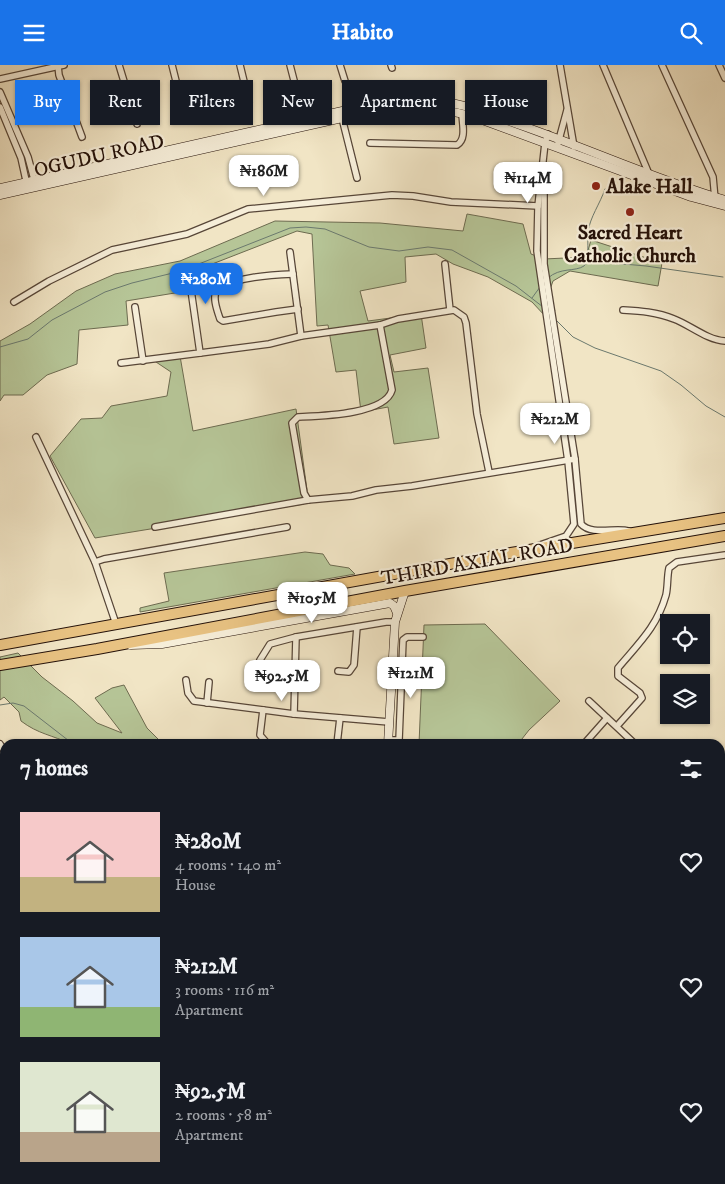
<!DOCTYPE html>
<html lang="en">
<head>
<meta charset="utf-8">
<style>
	:root { --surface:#171b24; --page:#242831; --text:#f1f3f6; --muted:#9ea1a6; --accent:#1a73e8 }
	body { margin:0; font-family:"IM FELL DW Pica",serif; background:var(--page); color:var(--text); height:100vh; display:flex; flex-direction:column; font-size:19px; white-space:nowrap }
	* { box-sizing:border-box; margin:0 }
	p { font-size:16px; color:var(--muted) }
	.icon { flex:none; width:28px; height:28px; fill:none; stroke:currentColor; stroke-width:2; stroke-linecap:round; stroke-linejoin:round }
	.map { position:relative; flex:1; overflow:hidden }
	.sheet { position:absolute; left:0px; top:674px; width:725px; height:446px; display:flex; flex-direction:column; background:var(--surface); border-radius:15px 15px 0 0; box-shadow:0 1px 4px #0004 }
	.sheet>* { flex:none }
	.top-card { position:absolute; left:15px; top:15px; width:695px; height:45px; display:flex; gap:10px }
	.fabs { position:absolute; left:660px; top:549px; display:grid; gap:10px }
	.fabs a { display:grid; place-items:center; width:50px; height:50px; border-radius:0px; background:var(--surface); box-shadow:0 1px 4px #0004; font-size:25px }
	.price { position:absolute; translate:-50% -42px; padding:0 11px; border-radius:10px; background:#fff; color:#222; font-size:16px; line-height:32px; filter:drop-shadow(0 1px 2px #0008) }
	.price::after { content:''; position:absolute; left:50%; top:30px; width:15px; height:11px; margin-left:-8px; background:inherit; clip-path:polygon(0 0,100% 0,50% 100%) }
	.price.active { background:var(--accent); color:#fff }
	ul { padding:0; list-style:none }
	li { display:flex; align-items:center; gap:15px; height:125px; padding:0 20px }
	li span { display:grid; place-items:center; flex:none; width:140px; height:100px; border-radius:0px; color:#555 }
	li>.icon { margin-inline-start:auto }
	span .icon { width:60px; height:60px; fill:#fffc; stroke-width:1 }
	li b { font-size:21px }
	h2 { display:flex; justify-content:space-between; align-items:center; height:60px; padding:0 20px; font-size:21px }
	.pill { padding:0 18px; border-radius:0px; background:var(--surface); box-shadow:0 1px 4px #0004; font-size:18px; line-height:45px }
	.pill.active { background:var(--accent); color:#fff }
	header { display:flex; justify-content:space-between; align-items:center; height:65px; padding:0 20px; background:var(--accent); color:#fff; font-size:22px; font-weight:800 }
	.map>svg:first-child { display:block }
</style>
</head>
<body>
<header><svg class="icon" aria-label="menu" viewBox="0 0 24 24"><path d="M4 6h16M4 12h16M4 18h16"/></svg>Habito<svg class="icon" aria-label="search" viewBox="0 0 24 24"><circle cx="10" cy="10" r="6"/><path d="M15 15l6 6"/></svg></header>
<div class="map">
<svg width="725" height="1119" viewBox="0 0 725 1119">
	<rect width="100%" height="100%" fill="#f1e5c5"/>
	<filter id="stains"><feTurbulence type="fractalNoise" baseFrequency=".004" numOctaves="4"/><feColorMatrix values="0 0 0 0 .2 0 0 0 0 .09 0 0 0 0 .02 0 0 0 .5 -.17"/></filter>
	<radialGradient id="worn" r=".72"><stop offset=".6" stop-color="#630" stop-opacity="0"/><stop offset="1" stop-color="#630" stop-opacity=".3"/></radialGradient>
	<g fill="#b6c597" stroke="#6d6b50">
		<polygon points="467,149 523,159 531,189 544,194 586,192 591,175 662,198 658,221 570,206 553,216 547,233 555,246 546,252 532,237 488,212 453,199 436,189 405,192 406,217 360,226 368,256 421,249 426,283 390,290 394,307 428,303 439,373 394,379 388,342 361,347 356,305 336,307 328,260 317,261 312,169 297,166 184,210 187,226 126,236 128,260 79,265 77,299 47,310 23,330 4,330 0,336 0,276 30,259 76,226 115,209 180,196 275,156 380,158 463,166"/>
		<polygon points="180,291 193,366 296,344 307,425 304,439 95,473 50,391 81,354 102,353 111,341 167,331 171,307 153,295"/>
		<polygon points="305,487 323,489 330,500 349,503 355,509 140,547 140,543 169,536 164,508"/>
		<polygon points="485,559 560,636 529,665 518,679 419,679 424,560"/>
		<path d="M18,588L42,612L73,636L97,658L122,668L95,633L112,623L124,620L147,663L163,679H71C52,670 38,669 21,656L19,647L4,632L0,635V592Z"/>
	</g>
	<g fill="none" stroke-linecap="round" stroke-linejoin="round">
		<g stroke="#6b796e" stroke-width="1">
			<polyline points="589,196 646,201 723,212"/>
			<path d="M548,213C560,202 575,207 584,201C590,197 587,175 588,167C590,152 600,139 605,124"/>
			<polyline points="532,233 540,222"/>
			<polyline points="555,254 573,272 595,283 661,306 681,320 706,341 725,352"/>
			<polyline points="0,282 28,274 52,255 105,227 132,218 181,206 290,163 306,162 325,164 369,182 399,186 428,182 452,185 516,221 543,242"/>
			<polyline points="0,640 13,638 24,641 73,679"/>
			<polyline points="720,831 725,826"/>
			<polyline points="720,870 725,875"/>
			<polyline points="0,951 5,956"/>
			<polyline points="4,1119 7,1115"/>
			<polyline points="254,1119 255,1115"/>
			<polyline points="582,1119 585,1115"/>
		</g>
		<g stroke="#574638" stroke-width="8">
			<g id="street">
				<polyline points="119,0 137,59"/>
				<polyline points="172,0 184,48"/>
				<polyline points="240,0 249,37"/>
				<polyline points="290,0 297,27"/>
				<polyline points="340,0 345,16"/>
				<polyline points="391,0 392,3"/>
				<polyline points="560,0 574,82"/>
				<polyline points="603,0 649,109"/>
				<polyline points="662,0 713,112 715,134"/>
				<polyline points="719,0 725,13"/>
				<polyline points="58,1 59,10 82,72"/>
				<polyline points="0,14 64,0"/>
				<polyline points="0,27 28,92 35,118"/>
				<polyline points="0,42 21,93 27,120"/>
				<polyline points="342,53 357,113"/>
				<path d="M370,78L457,80C467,74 462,58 462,48"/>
				<polyline points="557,82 567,45"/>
				<path d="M544,117V199L575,394L581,459C592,471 615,462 629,466"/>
				<polyline points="290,187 301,271"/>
				<polyline points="445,199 450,245"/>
				<path d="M293,209C267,210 241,212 217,223C212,232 217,245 220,254L223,256L276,247L298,244"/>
				<polyline points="14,237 49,216 112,185 187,169 248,144 392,130 413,131 451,137 538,141"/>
				<polyline points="135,242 143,296"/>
				<path d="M623,245C640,246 657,247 674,254C690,260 707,275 725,276"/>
				<path d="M380,260L392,325C385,350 319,351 298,352L292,358L304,428L308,435L352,431L376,425L412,421L575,394"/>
				<polyline points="200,288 269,279 301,271 380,260 398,254 454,245 464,252 466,258 477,349 489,407"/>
				<polyline points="121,298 200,288 189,211"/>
				<polyline points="36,372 95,497 116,559"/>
				<polyline points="155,462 308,435"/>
				<polyline points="537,481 566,471 574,459 568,396 537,186 538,141 545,78 548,69"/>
				<polyline points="95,497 104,494 287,462"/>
				<polyline points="260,595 270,579 296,572 386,557 395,557"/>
				<polyline points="338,606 349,607 354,600 357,562"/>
				<polyline points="186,615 188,628 194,636 294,649 389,657"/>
				<polyline points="589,636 635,679"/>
				<polyline points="207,638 209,617"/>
				<polyline points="263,645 260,670 266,677"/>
				<polyline points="294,649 296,572"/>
				<path d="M617,661L642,633L640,628L618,611V603C638,579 657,562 666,530C668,521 667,512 669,503L677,497L725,490"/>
				<polyline points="388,675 399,675 403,575 407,572 423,572"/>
				<polyline points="0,679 5,687"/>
				<polyline points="337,679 340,653"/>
				<polyline points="584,679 607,653"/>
				<polyline points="0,744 5,740"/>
				<polyline points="0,777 5,786"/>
				<polyline points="720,784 725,792"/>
				<polyline points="720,922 725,919"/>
				<polyline points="720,980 725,977"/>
				<polyline points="720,1025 725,1034"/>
				<polyline points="0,1087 5,1087"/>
				<polyline points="91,1115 94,1119"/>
				<polyline points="294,1115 305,1116 313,1119"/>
				<polyline points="486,1115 489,1119"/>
				<polyline points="561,1115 564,1119"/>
				<polyline points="637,1115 638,1119"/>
				<polyline points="163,1119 164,1115"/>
				<polyline points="226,1119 226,1115"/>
				<polyline points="386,1119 388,1115"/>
				<polyline points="679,1119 680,1115"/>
			</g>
		</g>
		<g stroke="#241109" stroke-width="9">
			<g id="secondary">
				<path d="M0,123L360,42C388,36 415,34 444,37C469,40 493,51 517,59C587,83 654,114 725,135"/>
				<path d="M0,130L360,49C399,41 436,40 474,52L691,132L725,141"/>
				<polyline points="131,580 162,579 390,538 394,541 397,548"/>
				<polyline points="388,679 395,557 405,526"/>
				<polyline points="330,1119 332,1115"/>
			</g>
		</g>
		<g stroke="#241109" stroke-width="12">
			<g id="highway">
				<polyline points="0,580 511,488 725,453"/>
				<polyline points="0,600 97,584 405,526 725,471"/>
			</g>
		</g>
		<use href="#street" stroke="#f6eed9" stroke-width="5.5"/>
		<use href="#secondary" stroke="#f6eed9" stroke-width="8"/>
		<use href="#highway" stroke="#e8c282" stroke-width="10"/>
	</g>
	<g fill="#8f2418" stroke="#f6eed9" stroke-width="2">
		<circle cx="596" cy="121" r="5"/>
		<circle cx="630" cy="147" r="5"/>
	</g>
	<g text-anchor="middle" stroke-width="4.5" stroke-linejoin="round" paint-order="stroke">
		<g font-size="20" fill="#241109" stroke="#f6eed9">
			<text transform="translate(99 90) rotate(-13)" y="7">OGUDU ROAD</text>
			<text transform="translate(477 496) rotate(-10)" y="7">THIRD AXIAL ROAD</text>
		</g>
		<g font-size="20" font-weight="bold" fill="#241109" stroke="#f6eed9" text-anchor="start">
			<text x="606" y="128">Alake Hall</text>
			<text x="630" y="174" text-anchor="middle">Sacred Heart<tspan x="630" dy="23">Catholic Church</tspan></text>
		</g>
	</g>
	<rect width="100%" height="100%" filter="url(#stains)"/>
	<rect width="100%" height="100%" fill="url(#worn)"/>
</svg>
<div class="fabs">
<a><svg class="icon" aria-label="locate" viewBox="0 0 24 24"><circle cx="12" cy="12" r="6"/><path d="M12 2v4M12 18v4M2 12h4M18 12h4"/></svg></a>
<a><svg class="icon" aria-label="layers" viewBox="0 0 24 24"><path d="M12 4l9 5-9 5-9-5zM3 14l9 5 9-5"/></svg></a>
</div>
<b class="price" style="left:264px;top:132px">₦186M</b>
<b class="price" style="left:528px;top:139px">₦114M</b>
<b class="price active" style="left:206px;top:240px">₦280M</b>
<b class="price" style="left:555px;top:380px">₦212M</b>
<b class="price" style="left:312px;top:559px">₦105M</b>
<b class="price" style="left:411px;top:634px">₦121M</b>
<b class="price" style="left:282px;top:637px">₦92.5M</b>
<div class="top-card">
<a class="pill active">Buy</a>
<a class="pill">Rent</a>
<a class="pill">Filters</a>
<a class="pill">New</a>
<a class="pill">Apartment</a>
<a class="pill">House</a>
</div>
<section class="sheet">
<h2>7 homes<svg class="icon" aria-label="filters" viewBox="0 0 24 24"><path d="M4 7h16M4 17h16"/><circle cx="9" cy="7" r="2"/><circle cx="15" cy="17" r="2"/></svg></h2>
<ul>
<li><span style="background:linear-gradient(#f6c9c9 65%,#c2b280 0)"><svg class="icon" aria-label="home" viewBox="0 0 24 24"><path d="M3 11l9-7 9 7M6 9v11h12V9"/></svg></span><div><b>₦280M</b><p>4 rooms · 140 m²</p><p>House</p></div><svg class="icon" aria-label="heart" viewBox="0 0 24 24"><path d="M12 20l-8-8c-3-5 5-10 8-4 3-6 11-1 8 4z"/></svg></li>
<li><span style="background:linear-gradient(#a9c7e8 70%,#8fb573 0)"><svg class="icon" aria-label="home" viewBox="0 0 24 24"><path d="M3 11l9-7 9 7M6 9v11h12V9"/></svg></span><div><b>₦212M</b><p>3 rooms · 116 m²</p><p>Apartment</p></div><svg class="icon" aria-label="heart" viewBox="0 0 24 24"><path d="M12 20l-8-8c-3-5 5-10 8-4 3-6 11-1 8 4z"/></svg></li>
<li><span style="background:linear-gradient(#dfe7d0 70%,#b9a48a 0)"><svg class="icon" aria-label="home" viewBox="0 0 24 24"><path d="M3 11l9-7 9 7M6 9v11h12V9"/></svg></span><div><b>₦92.5M</b><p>2 rooms · 58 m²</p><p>Apartment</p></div><svg class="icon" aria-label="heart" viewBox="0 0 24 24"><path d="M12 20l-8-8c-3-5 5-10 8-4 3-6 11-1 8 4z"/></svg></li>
</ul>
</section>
</div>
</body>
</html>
